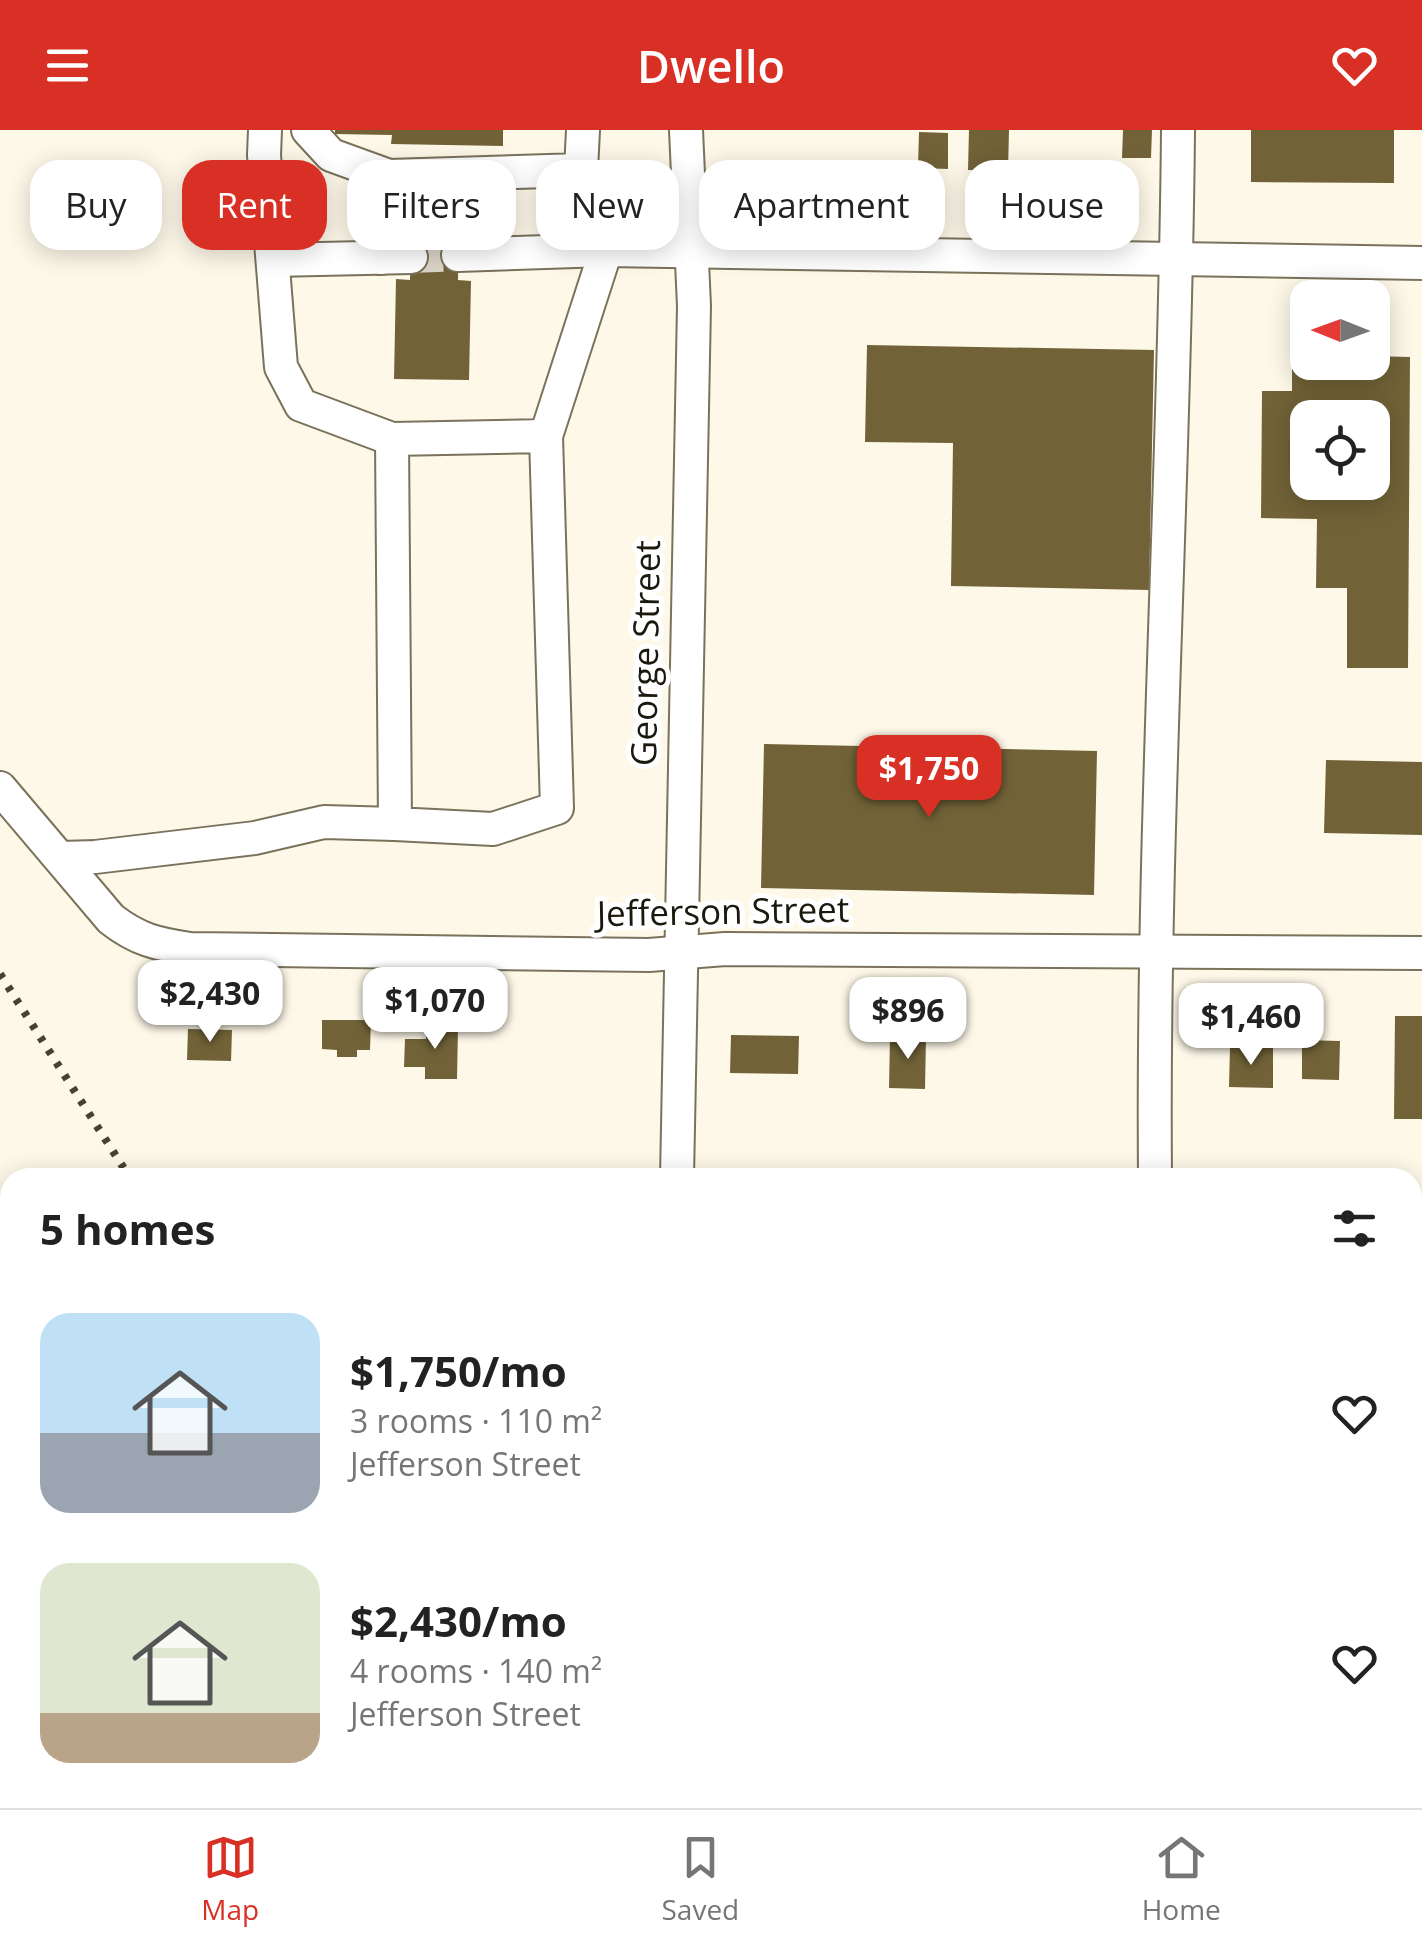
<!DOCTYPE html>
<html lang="en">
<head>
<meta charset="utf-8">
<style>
	:root { --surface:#fff; --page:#f2f2f2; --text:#222; --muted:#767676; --line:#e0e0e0; --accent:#d93025 }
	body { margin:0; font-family:"Open Sans",sans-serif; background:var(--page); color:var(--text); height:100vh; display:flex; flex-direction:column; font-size:38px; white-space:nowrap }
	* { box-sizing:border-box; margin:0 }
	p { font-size:32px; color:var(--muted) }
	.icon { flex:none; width:55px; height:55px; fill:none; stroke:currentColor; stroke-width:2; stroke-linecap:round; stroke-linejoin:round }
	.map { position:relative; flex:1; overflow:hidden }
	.panel { position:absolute; left:0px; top:1038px; width:1422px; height:642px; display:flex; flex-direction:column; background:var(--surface); border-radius:30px 30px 0 0; box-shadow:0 5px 25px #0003 }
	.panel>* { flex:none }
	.hud { position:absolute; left:30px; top:30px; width:1362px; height:90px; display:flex; gap:20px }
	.needle { width:65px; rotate:271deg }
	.buttons { position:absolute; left:1290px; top:150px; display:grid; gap:20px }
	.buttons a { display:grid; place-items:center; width:100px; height:100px; border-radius:20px; background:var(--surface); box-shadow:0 5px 25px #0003; font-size:50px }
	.price { position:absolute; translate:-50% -85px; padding:0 22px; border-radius:20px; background:#fff; color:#222; font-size:32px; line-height:65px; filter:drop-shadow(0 2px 5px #0008) }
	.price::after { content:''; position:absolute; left:50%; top:60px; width:30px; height:22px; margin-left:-15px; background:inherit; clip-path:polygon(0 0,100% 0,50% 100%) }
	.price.current { background:var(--accent); color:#fff }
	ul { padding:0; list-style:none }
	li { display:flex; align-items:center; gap:30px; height:250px; padding:0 40px }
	li span { display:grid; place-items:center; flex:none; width:280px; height:200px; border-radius:30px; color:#555 }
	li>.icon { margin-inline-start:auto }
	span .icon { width:120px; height:120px; fill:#fffc; stroke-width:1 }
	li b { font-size:42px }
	h2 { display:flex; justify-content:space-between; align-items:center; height:120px; padding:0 40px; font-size:42px }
	.tag { padding:0 35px; border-radius:30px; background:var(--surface); box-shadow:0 5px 25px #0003; font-size:35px; line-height:90px }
	.tag.current { background:var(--accent); color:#fff }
	header { display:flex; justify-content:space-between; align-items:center; height:130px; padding:0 40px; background:var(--accent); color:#fff; font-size:45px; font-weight:600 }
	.dock { display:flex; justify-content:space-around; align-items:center; height:140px; border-top:2px solid var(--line); background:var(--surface); font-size:28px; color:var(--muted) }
	.dock a { display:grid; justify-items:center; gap:5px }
	.dock .current { color:var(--accent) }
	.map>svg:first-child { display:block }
</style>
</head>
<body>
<header><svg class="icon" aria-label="menu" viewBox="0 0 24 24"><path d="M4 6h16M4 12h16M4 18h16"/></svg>Dwello<svg class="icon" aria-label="heart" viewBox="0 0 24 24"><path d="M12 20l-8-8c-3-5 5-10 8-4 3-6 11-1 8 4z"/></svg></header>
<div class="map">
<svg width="1422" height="1678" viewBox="0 0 1422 1678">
	<rect width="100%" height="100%" fill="#fdf8e8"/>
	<polygon fill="#f8eccb" points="1412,1331 1422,1331 1421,1678 597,1678 592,1670 1412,1670"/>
	<g fill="#716237" fill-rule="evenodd">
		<polygon points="335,0 503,0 503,16 391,14 392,5 335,4"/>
		<polygon points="969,0 1009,0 1008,41 968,40"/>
		<polygon points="1123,0 1152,0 1151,28 1122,28"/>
		<polygon points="1251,0 1394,0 1394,53 1251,52"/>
		<polygon points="919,2 948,3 948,39 918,38"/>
		<polygon points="411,84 459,85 458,150 471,151 469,250 394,249 396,149 410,150"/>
		<path d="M1292,201H1308V232H1372V226L1410,227L1408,538H1347V458H1316L1317,389L1261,388L1262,261H1292ZM1308,288H1372V352H1308Z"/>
		<polygon points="867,215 1154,220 1149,460 951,456 953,313 865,312"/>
		<polygon points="764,614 1097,621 1094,765 761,758"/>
		<polygon points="1326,630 1422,632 1422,705 1324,703"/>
		<polygon points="1395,886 1422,886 1422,989 1394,989"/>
		<polygon points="322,890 371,890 370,920 357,920 357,927 337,927 337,920 322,919"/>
		<polygon points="426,895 458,896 457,949 425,949 425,937 404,937 405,909 426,909"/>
		<polygon points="188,899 232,900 231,931 187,930"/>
		<polygon points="731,905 799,906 798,944 730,943"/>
		<polygon points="890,906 926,906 925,959 889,958"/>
		<polygon points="1302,910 1340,911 1339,950 1302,949"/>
		<polygon points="1230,918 1273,918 1273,958 1229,957"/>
		<polygon points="1412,1101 1422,1102 1422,1243 1412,1242"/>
		<polygon points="1184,1670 1258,1670 1257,1678 1184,1678"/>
	</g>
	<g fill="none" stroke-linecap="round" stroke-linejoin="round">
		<polyline stroke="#dbd6c7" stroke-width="32" stroke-dasharray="32 16" stroke-linecap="butt" points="411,127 458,125"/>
		<g stroke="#7b725b" stroke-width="36">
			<g id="minor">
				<polyline points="265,0 264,25 281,237 301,275 392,309"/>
				<polyline points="308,0 331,25 389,46 581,40 583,0"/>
				<polyline points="458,125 606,120"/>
				<polyline points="381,128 404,77 468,77 484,124"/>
				<polyline points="273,130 411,127"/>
				<polyline points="546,306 392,309 395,694 493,699 557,678 546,306 606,120 1422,133"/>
				<path d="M0,658L111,789C138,810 157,814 190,819L649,825L725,819L1422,823"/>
				<polyline points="61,728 95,727 255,708 324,692 395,694"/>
				<polyline points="677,1048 694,176 686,0"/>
				<path d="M1155,1048C1152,698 1175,349 1178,0"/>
				<polyline points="0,1276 10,1275"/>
				<polyline points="1412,1291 1422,1292"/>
			</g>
		</g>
		<use href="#minor" stroke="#fff" stroke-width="32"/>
		<g stroke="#454136" stroke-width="8" stroke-dasharray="5 10" stroke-linecap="butt">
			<polyline points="0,844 130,1048"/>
			<polyline points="522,1670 527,1678"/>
		</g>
	</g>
	<g text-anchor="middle" stroke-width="10" stroke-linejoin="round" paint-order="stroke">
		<g font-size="35" fill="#1b180e" stroke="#fff">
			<text transform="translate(646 523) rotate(-89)" y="12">George Street</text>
			<text transform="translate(723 782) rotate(-1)" y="12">Jefferson Street</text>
		</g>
	</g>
</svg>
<div class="buttons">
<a><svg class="needle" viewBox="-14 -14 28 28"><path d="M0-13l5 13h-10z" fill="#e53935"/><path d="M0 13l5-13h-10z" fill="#767676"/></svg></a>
<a><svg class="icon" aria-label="locate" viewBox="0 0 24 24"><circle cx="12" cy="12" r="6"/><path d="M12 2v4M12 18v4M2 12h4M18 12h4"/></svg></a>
</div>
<b class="price current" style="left:929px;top:690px">$1,750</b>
<b class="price" style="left:210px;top:915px">$2,430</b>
<b class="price" style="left:435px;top:922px">$1,070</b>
<b class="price" style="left:908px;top:932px">$896</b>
<b class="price" style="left:1251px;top:938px">$1,460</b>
<div class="hud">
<a class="tag">Buy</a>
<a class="tag current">Rent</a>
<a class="tag">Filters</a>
<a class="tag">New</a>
<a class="tag">Apartment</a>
<a class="tag">House</a>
</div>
<section class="panel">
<h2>5 homes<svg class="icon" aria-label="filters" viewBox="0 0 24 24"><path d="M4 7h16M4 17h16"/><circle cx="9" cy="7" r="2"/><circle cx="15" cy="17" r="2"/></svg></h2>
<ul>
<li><span style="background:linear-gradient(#bfe0f5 60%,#9aa5b1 0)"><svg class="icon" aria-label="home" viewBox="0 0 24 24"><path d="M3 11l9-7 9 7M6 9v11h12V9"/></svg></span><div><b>$1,750/mo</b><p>3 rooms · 110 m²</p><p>Jefferson Street</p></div><svg class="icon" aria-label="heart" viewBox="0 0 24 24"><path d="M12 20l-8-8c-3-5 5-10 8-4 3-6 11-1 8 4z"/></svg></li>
<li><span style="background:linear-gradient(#dfe7d0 75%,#b9a48a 0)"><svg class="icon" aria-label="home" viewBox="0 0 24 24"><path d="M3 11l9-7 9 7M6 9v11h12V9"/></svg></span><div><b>$2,430/mo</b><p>4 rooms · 140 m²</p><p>Jefferson Street</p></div><svg class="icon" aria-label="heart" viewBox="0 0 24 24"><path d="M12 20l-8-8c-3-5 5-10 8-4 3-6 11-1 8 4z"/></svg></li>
</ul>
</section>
</div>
<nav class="dock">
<a class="current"><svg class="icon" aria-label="map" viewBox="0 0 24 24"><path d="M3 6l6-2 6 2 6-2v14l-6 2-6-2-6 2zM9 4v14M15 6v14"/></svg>Map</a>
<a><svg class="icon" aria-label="saved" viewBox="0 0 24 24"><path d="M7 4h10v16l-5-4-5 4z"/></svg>Saved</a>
<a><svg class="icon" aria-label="home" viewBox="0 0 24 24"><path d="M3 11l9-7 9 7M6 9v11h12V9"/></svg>Home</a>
</nav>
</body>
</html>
